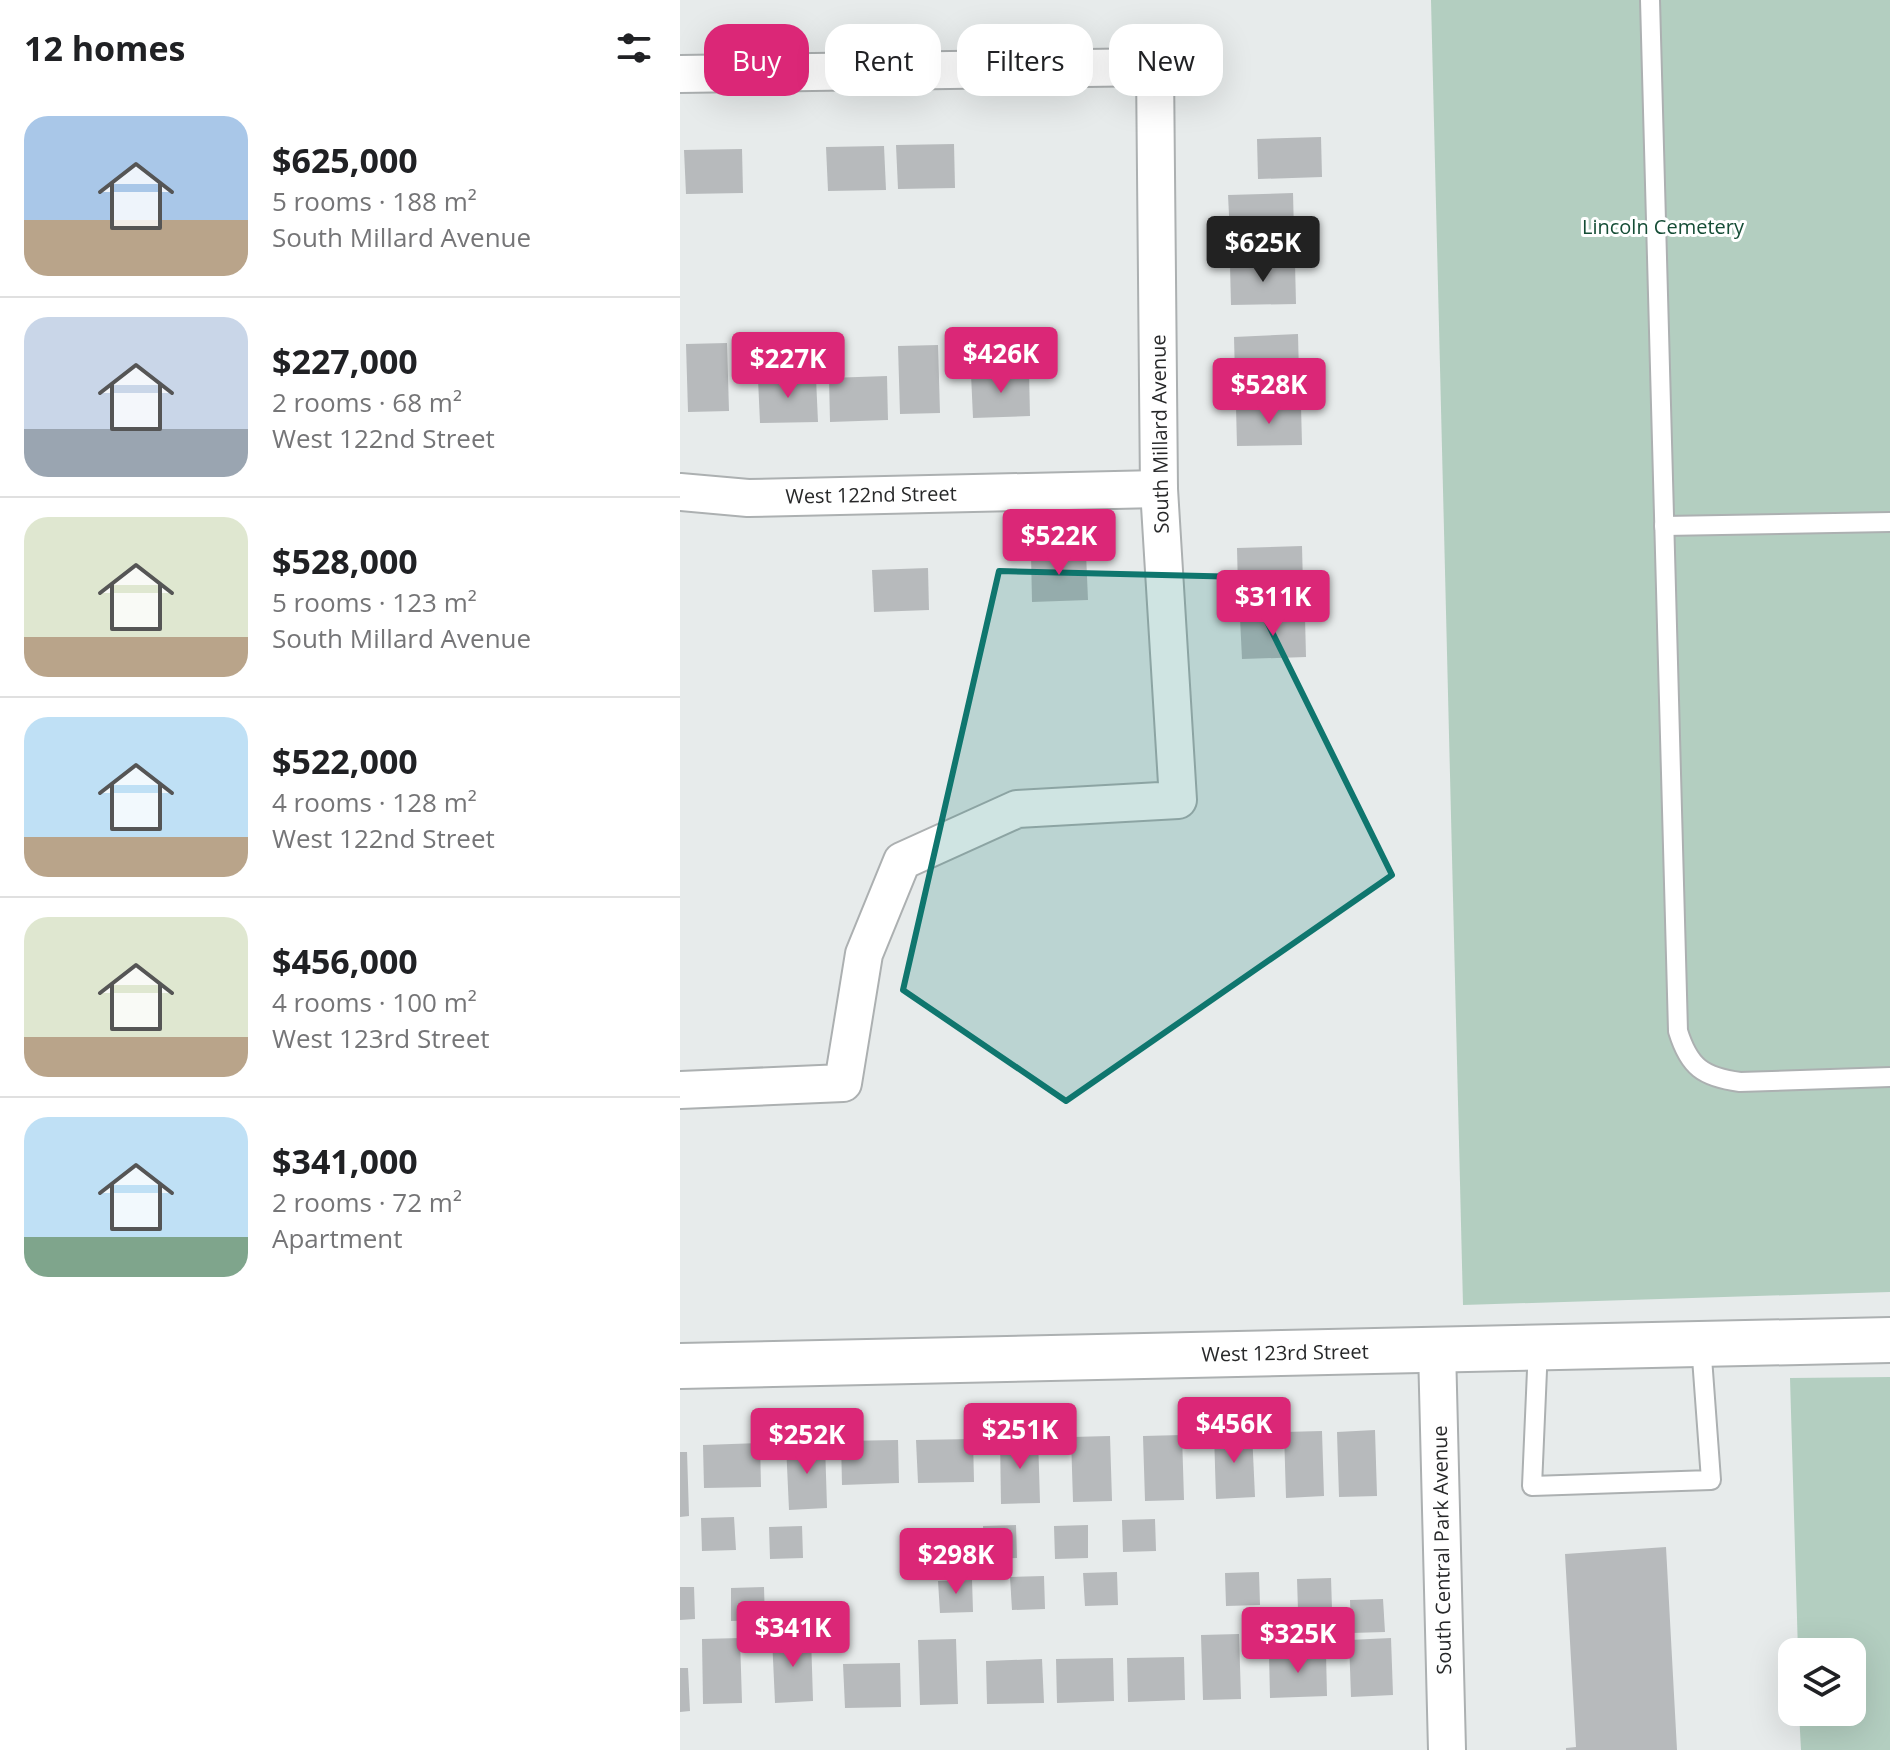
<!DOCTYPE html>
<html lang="en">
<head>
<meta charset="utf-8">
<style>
	:root { --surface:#fff; --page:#f2f2f2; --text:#202124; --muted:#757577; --line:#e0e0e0; --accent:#db2777 }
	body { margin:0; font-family:"Open Sans",sans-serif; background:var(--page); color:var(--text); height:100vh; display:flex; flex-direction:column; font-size:30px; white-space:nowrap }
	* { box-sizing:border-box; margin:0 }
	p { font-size:26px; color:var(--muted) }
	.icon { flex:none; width:44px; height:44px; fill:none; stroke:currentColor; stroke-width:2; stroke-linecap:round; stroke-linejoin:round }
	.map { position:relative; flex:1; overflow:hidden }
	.side { display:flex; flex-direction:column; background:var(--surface); width:680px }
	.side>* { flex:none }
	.guide { position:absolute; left:24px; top:24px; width:760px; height:72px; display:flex; gap:16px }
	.tools { position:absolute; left:1098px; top:1638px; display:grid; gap:16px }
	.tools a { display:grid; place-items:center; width:88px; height:88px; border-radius:16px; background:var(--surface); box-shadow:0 8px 32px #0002; font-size:40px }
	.price { position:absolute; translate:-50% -68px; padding:0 18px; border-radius:8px; background:var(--accent); color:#fff; font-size:26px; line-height:52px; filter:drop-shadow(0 2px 4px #0008) }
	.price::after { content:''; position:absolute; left:50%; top:48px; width:24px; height:18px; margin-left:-12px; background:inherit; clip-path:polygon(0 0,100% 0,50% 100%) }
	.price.current { background:#222; color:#fff }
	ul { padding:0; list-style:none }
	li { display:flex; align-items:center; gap:24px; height:200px; padding:0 24px }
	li+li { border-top:2px solid var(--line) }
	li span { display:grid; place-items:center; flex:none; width:224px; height:160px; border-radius:24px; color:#555 }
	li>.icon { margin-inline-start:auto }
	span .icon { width:96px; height:96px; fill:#fffc; stroke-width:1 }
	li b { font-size:34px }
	h2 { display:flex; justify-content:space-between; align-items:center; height:96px; padding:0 24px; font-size:34px }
	.tag { padding:0 28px; border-radius:24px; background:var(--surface); box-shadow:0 8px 32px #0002; font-size:28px; line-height:72px }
	.tag.current { background:var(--accent); color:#fff }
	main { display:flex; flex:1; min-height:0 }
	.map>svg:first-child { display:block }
</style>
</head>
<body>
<main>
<section class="side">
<h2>12 homes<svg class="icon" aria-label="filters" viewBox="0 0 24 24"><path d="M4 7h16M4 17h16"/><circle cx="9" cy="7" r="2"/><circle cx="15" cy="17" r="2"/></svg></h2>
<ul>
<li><span style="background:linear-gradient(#a9c7e8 65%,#b9a48a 0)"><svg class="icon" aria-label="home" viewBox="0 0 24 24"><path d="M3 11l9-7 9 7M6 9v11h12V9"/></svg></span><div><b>$625,000</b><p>5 rooms · 188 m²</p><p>South Millard Avenue</p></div></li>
<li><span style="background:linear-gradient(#c9d6e8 70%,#9aa5b1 0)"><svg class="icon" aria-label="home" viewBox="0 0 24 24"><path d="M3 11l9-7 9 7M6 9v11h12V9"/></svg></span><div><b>$227,000</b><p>2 rooms · 68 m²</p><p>West 122nd Street</p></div></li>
<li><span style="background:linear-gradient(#dfe7d0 75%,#b9a48a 0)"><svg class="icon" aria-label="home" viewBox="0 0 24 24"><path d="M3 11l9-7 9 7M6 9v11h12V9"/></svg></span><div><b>$528,000</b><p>5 rooms · 123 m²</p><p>South Millard Avenue</p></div></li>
<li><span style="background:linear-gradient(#bfe0f5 75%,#b9a48a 0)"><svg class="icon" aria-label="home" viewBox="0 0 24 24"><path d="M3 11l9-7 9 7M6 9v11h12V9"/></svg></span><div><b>$522,000</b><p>4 rooms · 128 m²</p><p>West 122nd Street</p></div></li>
<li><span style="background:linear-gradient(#dfe7d0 75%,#b9a48a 0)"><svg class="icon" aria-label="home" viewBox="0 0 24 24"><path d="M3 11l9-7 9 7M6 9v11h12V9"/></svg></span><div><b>$456,000</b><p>4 rooms · 100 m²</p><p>West 123rd Street</p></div></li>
<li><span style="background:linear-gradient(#bfe0f5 75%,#7fa58c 0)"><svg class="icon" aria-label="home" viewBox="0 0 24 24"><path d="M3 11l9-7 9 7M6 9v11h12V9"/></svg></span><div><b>$341,000</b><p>2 rooms · 72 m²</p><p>Apartment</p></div></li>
</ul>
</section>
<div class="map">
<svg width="1210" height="1750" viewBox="0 0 1210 1750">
	<rect width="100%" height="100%" fill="#e7ebeb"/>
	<g fill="#b3cec0">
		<polygon points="751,0 1210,0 1210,1292 783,1305"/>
		<polygon points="1210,1377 1210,1750 1121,1750 1119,1712 1172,1712 1172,1652 1118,1652 1110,1378"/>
	</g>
	<g fill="#b7babc">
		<polygon points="641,137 642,177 578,179 577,139"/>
		<polygon points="274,144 275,188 218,189 216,145"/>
		<polygon points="204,146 206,190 148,191 146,147"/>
		<polygon points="62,149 63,193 6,194 4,150"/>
		<polygon points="613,193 614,233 550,235 548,195"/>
		<polygon points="615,263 616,304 551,305 550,265"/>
		<polygon points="618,334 619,375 555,377 554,337"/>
		<polygon points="47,343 49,411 8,412 6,344"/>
		<polygon points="258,345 260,413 220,414 218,346"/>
		<polygon points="349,372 350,416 293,418 291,374"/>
		<polygon points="207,376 208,420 150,422 149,378"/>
		<polygon points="136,378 138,422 80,423 78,379"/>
		<polygon points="621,405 622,445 557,446 556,407"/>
		<polygon points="622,546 623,586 558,588 557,548"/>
		<polygon points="406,553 408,600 352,602 351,554"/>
		<polygon points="248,568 249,610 194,612 192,570"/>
		<polygon points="625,617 626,657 562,659 560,618"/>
		<polygon points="695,1430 697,1496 659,1497 657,1432"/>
		<polygon points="642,1431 644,1496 606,1498 604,1432"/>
		<polygon points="572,1432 575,1497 536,1499 534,1433"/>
		<polygon points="502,1435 504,1500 465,1501 463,1436"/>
		<polygon points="430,1436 432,1501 393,1502 391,1437"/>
		<polygon points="358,1437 360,1503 321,1504 320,1438"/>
		<polygon points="293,1439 294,1482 238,1483 236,1440"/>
		<polygon points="218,1440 219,1483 162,1485 161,1441"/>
		<polygon points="80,1443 81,1487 24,1488 23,1445"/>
		<polygon points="145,1443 147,1508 109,1510 106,1444"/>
		<polygon points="0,1452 7,1452 9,1516 0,1517"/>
		<polygon points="54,1517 56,1550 22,1551 21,1518"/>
		<polygon points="475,1519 476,1551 443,1552 442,1520"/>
		<polygon points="336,1525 337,1558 304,1559 303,1526"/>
		<polygon points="408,1525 408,1558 375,1559 374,1526"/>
		<polygon points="122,1526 123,1558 90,1559 89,1527"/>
		<polygon points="268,1529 269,1562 236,1563 235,1530"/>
		<polygon points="986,1547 997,1750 886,1750 886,1748 896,1747 885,1554"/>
		<polygon points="437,1572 438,1605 405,1606 403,1573"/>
		<polygon points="579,1572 580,1605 546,1606 545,1573"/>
		<polygon points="364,1576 365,1609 332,1610 330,1577"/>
		<polygon points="651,1578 652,1610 618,1611 617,1579"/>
		<polygon points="292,1580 293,1612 260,1613 258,1581"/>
		<polygon points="0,1587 14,1587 15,1619 0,1620"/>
		<polygon points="84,1587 85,1620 51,1621 51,1588"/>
		<polygon points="703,1599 705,1632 671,1633 670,1600"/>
		<polygon points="559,1634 561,1699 523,1700 521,1635"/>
		<polygon points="131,1636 133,1701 95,1703 92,1637"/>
		<polygon points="60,1638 62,1703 23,1704 22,1639"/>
		<polygon points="711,1638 713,1695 671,1697 669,1640"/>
		<polygon points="276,1639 278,1704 240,1705 238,1640"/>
		<polygon points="646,1653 647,1696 590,1698 589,1654"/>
		<polygon points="504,1657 505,1700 448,1702 447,1658"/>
		<polygon points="433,1658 434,1701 377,1703 376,1659"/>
		<polygon points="362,1659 364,1703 307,1704 306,1661"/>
		<polygon points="220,1663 221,1707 165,1708 163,1664"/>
		<polygon points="0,1668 8,1668 10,1711 0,1712"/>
	</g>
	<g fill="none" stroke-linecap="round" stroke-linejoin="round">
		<g stroke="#acb0b1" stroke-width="22">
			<g id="lane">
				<path d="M970,0L998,1031C1009,1067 1023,1077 1060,1082L1210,1077"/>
				<polyline points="984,526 1210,522"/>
				<polyline points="858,1347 852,1486 1031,1480 1021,1344"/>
			</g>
		</g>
		<g stroke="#acb0b1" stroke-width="40">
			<g id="street">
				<polyline points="0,74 475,67 479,489 498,800 337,809 222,861 184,954 163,1083 0,1090"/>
				<polyline points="0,492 68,498 479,489"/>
				<polyline points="757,1349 767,1750"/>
			</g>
		</g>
		<g stroke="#acb0b1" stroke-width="48">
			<polyline id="secondary" points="0,1366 1210,1340"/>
		</g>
		<use href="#lane" stroke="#fff" stroke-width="18"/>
		<use href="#street" stroke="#fff" stroke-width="36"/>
		<use href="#secondary" stroke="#fff" stroke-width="44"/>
	</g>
	<path fill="#0f766e" fill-opacity="0.2" stroke="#0f766e" stroke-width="6" stroke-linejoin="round" d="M319,571L565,577L712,875L386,1101L223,990Z"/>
	<g text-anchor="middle" stroke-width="6" stroke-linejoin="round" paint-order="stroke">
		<g font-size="20" fill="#154d36" stroke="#fff">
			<text x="983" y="234">Lincoln Cemetery</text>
		</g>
		<g font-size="20" fill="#272829" stroke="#fff">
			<text transform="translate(480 434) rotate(-91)" y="7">South Millard Avenue</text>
			<text transform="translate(191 495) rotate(-1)" y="7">West 122nd Street</text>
			<text transform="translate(605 1353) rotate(-1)" y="7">West 123rd Street</text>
			<text transform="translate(762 1550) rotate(-91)" y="7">South Central Park Avenue</text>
		</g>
	</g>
</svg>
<div class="tools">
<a><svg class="icon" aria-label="layers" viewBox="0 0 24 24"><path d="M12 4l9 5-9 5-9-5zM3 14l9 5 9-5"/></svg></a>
</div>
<b class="price current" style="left:583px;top:284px">$625K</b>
<b class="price" style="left:321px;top:395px">$426K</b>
<b class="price" style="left:108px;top:400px">$227K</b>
<b class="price" style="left:589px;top:426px">$528K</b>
<b class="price" style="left:379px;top:577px">$522K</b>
<b class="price" style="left:593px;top:638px">$311K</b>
<b class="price" style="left:554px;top:1465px">$456K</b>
<b class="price" style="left:340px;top:1471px">$251K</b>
<b class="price" style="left:127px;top:1476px">$252K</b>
<b class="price" style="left:276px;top:1596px">$298K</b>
<b class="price" style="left:113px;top:1669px">$341K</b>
<b class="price" style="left:618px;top:1675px">$325K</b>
<div class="guide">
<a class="tag current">Buy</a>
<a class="tag">Rent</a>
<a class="tag">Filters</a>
<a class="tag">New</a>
</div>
</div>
</main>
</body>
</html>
